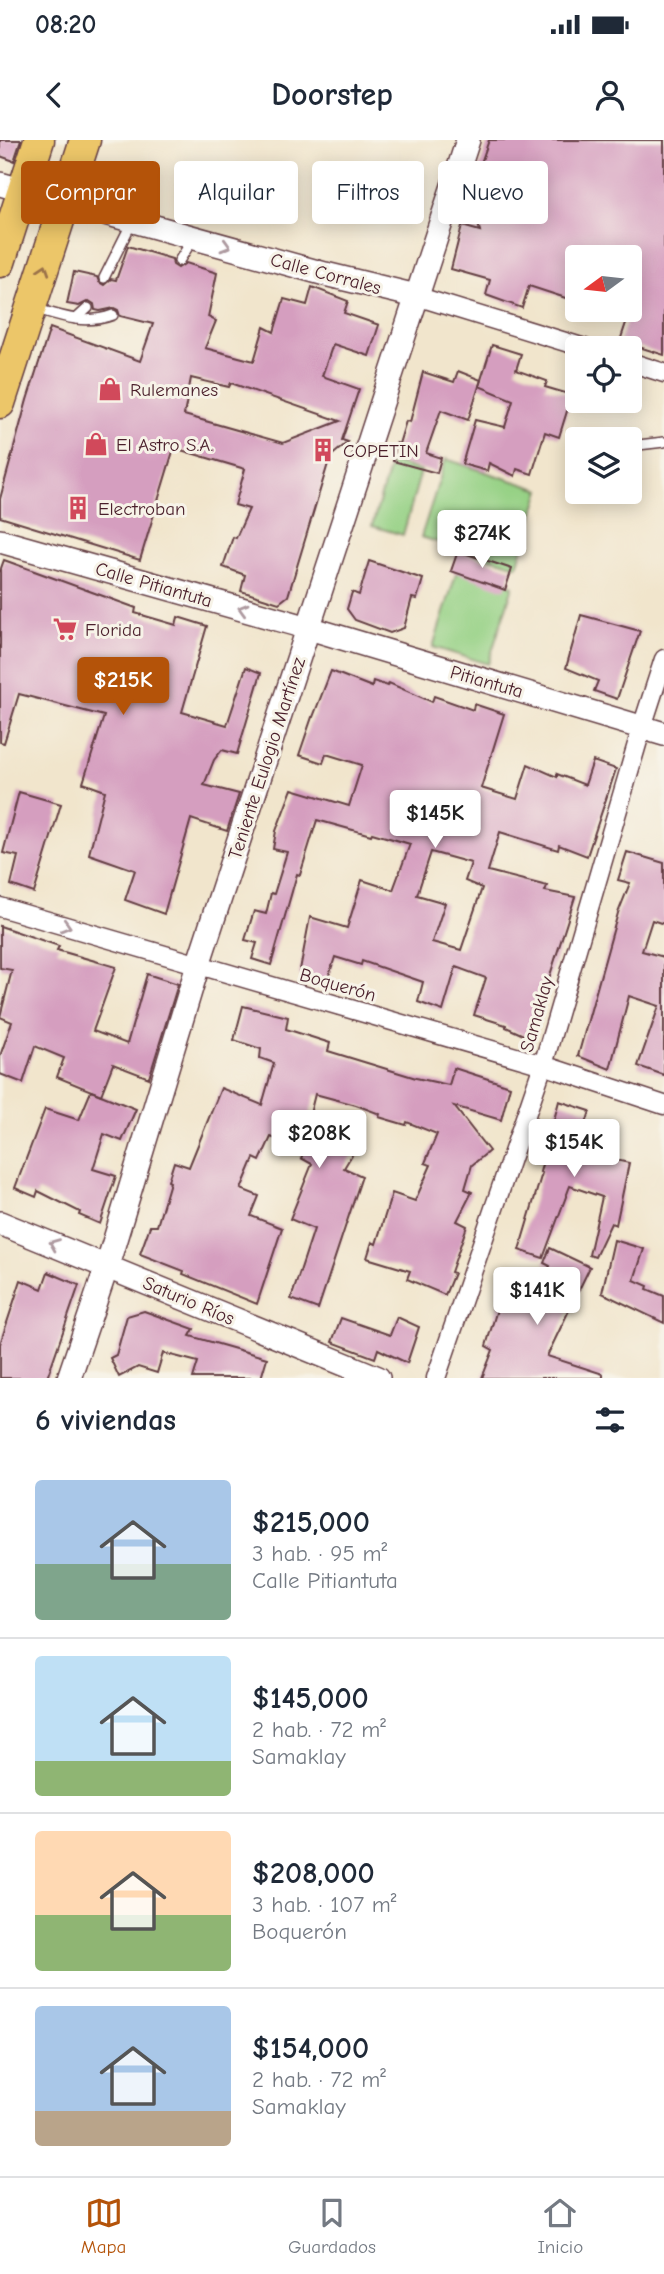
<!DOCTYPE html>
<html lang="es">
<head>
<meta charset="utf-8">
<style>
	:root { --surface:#fff; --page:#f6f6f7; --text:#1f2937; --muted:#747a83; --line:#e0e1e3; --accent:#b45309 }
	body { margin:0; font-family:"Comic Neue",sans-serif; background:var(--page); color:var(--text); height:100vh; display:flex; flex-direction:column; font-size:26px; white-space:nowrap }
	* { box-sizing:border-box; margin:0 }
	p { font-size:23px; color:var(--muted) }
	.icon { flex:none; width:38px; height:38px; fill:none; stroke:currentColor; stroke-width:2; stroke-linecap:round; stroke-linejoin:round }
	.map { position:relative; height:1238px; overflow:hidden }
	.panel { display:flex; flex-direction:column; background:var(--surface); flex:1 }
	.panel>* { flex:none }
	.banner { position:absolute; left:21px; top:21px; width:623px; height:63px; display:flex; gap:14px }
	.needle { width:46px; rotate:255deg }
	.tools { position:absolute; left:565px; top:105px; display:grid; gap:14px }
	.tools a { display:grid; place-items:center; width:77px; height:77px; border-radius:7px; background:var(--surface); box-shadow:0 4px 18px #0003; font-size:35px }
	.price { position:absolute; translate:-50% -60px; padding:0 16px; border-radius:7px; background:#fff; color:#222; font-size:23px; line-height:46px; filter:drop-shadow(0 2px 4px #0008) }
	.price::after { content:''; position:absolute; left:50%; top:42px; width:21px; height:16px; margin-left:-10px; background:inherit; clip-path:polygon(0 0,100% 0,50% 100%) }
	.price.current { background:var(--accent); color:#fff }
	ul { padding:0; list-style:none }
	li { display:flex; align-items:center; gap:21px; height:175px; padding:0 35px }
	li+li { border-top:2px solid var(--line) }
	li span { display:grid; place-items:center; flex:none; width:196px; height:140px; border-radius:7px; color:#555 }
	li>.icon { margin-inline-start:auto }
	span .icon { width:84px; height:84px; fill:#fffc; stroke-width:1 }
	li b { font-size:30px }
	h2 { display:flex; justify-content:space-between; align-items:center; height:84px; padding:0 35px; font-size:30px }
	.chip { padding:0 24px; border-radius:7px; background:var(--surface); box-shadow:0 4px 18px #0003; font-size:24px; line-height:63px }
	.chip.current { background:var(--accent); color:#fff }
	.status { display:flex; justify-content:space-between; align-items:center; height:49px; padding:0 35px; background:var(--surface); direction:ltr }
	.status svg { height:19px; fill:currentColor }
	header { display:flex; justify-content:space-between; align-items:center; height:91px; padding:0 35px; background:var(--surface); font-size:32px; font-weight:800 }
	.tabs { display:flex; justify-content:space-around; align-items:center; height:98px; border-top:2px solid var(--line); background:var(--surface); font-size:19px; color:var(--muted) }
	.tabs a { display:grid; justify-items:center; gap:4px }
	.tabs .current { color:var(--accent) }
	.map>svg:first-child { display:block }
</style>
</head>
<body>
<div class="status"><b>08:20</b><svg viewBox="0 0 49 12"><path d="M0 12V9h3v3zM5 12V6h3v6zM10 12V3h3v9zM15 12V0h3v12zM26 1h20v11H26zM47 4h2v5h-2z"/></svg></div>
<header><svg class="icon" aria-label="back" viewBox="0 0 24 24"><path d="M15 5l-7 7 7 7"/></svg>Doorstep<svg class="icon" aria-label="person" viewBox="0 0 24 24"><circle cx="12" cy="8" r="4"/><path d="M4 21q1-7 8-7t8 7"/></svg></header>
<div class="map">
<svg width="664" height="1238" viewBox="0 0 664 1238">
	<rect width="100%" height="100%" fill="#f7f3e8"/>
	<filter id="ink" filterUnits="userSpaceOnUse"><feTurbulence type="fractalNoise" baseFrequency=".0143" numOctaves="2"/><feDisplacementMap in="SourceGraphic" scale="14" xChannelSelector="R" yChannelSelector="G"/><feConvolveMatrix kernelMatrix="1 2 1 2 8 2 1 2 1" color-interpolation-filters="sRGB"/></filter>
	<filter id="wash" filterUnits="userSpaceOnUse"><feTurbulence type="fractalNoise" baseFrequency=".00686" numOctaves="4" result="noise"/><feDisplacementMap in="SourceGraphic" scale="28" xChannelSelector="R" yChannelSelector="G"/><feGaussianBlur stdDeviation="1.57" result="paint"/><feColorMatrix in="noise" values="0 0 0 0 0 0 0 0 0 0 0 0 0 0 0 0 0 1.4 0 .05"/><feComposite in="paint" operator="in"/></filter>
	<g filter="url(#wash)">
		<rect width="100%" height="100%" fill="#f1e5cc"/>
		<g fill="#96d185" stroke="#707858" stroke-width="2">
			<polygon points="446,319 541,350 517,426 421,397"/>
			<polygon points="391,322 421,331 403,395 372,386"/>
			<polygon points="458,428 513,446 488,524 433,507"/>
		</g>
		<g id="blocks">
			<g fill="#d59ebf" fill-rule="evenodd">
				<polygon points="0,0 21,0 14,21 0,16"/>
				<polygon points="489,0 664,0 664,215 620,201 630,171 630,117 578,117 578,162 529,146 522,168 486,155 490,140 451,129 462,86 480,91 470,55"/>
				<path d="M128,106L172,119L173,125L178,128L186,123L217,133L208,177L216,181L205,208L254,221L264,187L274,192L284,159L307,165L312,147L348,161L344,173L379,185L369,216L333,204L322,236L359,249L342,300L348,302L330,317L288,456L279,463L241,451L245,435L223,427L233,397L236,398L249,369L235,365L245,329L174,308L140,420L0,377V359L27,260L50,188L140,221L153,184L120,176L118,170L114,168L100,171L95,170L94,164L89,161L79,166L67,164L74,132L97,137L99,142L104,145L111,139L116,140ZM191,238L229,247L231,243L340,281L283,303L184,275Z"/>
				<polygon points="492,205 521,214 516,230 547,241 545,247 572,255 559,297 545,292 532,334 517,329 515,336 489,323 487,331 462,324 475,280 505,287 513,260 479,246"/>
				<polygon points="458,231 481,240 468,280 441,270 426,313 441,318 437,333 393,321 396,303 399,304 406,281 410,282 423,232 454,242"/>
				<polygon points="458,411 512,429 505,450 451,431"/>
				<polygon points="4,420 136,468 135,473 176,485 178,477 207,486 182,572 227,585 246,527 261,533 237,614 222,610 214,620 204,645 239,654 227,691 191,679 164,774 125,760 135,730 89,714 105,651 83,643 104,576 19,554 4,603 0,602 0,431"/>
				<polygon points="369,421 423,439 417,459 412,458 404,488 390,493 355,480 347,469 352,452 359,455"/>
				<polygon points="581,475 640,491 617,559 594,551 598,541 566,528"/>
				<path d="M331,531L372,547L373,541L388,546L389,543L432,562L434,556L473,570L474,564L504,574L481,648L517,659L528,624L557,637V634L585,645L593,621L616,629L587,716L559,705L558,710L500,692L488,731L547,746L545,751L575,757L530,898L506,887V885L474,875L486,838L456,827L443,871L418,862L423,842L362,821L361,825L335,817L326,845L299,835L310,777L347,788L362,740L393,750L410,704L372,693L371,695L317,680L300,735L297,734L271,825L252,819L257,803L245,800L254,771L266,774L271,753L274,754L287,712L273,709L276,691L292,649L349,666L362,625L326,614L323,623L299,615L312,577H313ZM431,712L471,723L465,741L482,748L461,810L432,802L445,763L417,755Z"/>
				<polygon points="19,652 61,664 34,753 11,745 18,716 3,713"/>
				<polygon points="627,712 664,723 664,784 652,780 642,811 664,817 664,935 638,926 659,866 629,856 610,929 578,916 618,773 630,743 618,740"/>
				<polygon points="0,786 59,806 57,810 116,827 93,891 127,904 147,834 178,844 149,938 113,924 101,955 57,937 64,918 35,906 23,943 0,934 0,916 12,882 0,877 12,830 0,828"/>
				<polygon points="243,866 288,877 286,889 330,903 328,911 416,938 449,945 454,928 510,946 501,980 454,966 489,1011 472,1025 465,1049 472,1052 457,1081 467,1086 451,1132 454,1133 445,1155 407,1139 410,1131 367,1118 372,1102 376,1104 392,1053 415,1061 431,1025 425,1023 437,994 407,982 406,985 379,977 380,974 356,965 315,954 307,986 314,989 313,996 353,1013 344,1028 362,1036 318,1169 291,1159 314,1089 290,1079 312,1024 301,1018 305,1010 271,997 260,1021 254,1018 241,1049 259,1056 251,1076 282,1088 257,1164 183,1134 184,1131 140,1114 150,1086 157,1086 170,1042 168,1041 174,1022 189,1027 221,948 262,965 274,923 260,918 261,909 234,900"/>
				<polygon points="91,951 136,969 122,1001 104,994 93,1029 116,1036 100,1084 79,1075 80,1072 38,1051 36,1057 15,1048 45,969 79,980"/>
				<polygon points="559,961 590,971 585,987 603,992 601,1002 611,1006 607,1018 629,1023 616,1085 611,1083 595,1117 589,1115 602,1057 570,1046 543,1118 519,1110 542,1033 540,1032"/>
				<polygon points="614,1100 644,1109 634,1140 648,1146 647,1149 664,1156 664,1183 602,1153"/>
				<polygon points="550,1108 590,1127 547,1216 603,1234 603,1238 482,1238 493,1210 486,1206 501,1156 532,1168 550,1126 544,1123"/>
				<polygon points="48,1132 79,1145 47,1238 0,1238 0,1204 21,1140 42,1149"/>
				<polygon points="144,1171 194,1189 190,1196 267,1218 261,1238 193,1238 198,1222 163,1213 157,1233 138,1227 119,1237 110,1218 116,1215 127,1176"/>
				<polygon points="397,1177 419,1187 407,1223 378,1209 375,1218 332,1202 341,1178 390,1195"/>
			</g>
		</g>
	</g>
	<g filter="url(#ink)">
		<use href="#blocks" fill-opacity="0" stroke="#633d43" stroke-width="2"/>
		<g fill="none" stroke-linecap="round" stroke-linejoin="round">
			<g stroke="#633d43" stroke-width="12">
				<g id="service">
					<polyline points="179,121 193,99"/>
					<polyline points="104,138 132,82"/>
					<path d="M37,169C63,177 86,185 113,175"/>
					<polyline points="76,179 88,168"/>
					<polyline points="630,306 664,302"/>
				</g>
			</g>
			<g stroke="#633d43" stroke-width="21">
				<g id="minor">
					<polyline points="416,156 585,208"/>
					<polyline points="630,222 664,233"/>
					<polyline points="0,767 543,925 664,965"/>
					<polyline points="436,1238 543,925 642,587 664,519"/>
				</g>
			</g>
			<g stroke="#633d43" stroke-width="26">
				<g id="tertiary">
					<polyline points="0,44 325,134 416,156"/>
					<polyline points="0,401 309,488 664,594"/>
					<polyline points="0,1083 378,1238"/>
					<polyline points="69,1238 107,1126 198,825 468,0"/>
				</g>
			</g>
			<g stroke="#633d43" stroke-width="33">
				<g id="trunk">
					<polyline points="0,122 39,0"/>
					<polyline points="0,263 85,0"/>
				</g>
			</g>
			<use href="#service" stroke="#fff" stroke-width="9"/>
			<use href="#minor" stroke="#fff" stroke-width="18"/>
			<use href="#tertiary" stroke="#fff" stroke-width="23"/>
			<use href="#trunk" stroke="#ecc669" stroke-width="30"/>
		</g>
		<defs><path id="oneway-chevron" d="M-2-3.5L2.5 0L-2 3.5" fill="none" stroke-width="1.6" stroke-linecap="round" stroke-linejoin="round" transform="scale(1.75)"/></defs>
		<g stroke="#ae9aa0">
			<use href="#oneway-chevron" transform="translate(226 106) rotate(16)"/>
			<use href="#oneway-chevron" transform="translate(243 469) rotate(-164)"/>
			<use href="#oneway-chevron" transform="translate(66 786) rotate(16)"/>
			<use href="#oneway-chevron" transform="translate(54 1104) rotate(-158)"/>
		</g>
		<use stroke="#9b724a" href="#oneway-chevron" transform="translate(44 129) rotate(-72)"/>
	</g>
	<defs>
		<g id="shop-bare" transform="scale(1.89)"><path d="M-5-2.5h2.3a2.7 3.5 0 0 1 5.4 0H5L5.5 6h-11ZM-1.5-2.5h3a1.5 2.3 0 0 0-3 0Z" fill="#d1495b" stroke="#f7f3e8" stroke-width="2.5" paint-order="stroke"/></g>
		<g id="building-bare" transform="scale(1.89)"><path d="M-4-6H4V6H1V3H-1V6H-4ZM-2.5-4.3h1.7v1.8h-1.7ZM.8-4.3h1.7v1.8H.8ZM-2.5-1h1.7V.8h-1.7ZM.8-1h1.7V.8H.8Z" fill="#d1495b" stroke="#f7f3e8" stroke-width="2.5" paint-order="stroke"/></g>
		<g id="supermarket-bare" transform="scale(1.89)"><path d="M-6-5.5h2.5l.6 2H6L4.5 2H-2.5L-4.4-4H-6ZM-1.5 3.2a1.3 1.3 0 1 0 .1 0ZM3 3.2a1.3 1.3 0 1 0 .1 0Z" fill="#d1495b" stroke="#f7f3e8" stroke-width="2.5" paint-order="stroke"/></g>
	</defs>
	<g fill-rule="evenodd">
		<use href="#shop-bare" x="110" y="249"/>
		<use href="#shop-bare" x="96" y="304"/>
		<use href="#building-bare" x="323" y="310"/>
		<use href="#building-bare" x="78" y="368"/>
		<use href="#supermarket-bare" x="65" y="489"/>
	</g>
	<g text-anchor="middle" stroke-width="6" stroke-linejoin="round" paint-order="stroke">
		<g font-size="19" fill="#4a1f2b" stroke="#f7f3e8">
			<text transform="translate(326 133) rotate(15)" y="7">Calle Corrales</text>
			<text transform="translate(154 444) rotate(16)" y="7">Calle Pitiantuta</text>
			<text transform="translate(487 541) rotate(16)" y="7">Pitiantuta</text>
			<text transform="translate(266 618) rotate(-72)" y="7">Teniente Eulogio Martínez</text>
			<text transform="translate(338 844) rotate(16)" y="7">Boquerón</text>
			<text transform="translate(536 874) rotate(-74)" y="7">Samaklay</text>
			<text transform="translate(189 1160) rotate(23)" y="7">Saturio Ríos</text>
		</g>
		<g font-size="19" fill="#4a1f2b" stroke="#f7f3e8" text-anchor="start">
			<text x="130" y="256">Rulemanes</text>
			<text x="116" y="311">El Astro S.A.</text>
			<text x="343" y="317">COPETIN</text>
			<text x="98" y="375">Electroban</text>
			<text x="85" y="496">Florida</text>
		</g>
	</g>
</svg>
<div class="tools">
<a><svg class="needle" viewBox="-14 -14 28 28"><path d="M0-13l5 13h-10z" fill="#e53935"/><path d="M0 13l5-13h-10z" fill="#747a83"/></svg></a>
<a><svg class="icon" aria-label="locate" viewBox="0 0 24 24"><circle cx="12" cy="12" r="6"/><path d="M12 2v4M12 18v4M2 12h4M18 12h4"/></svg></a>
<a><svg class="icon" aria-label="layers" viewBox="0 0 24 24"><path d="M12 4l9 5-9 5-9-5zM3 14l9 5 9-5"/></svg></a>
</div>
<b class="price" style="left:482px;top:430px">$274K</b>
<b class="price current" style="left:123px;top:577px">$215K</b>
<b class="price" style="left:435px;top:710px">$145K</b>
<b class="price" style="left:319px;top:1030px">$208K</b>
<b class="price" style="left:574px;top:1039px">$154K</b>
<b class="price" style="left:537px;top:1187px">$141K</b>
<div class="banner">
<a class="chip current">Comprar</a>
<a class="chip">Alquilar</a>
<a class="chip">Filtros</a>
<a class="chip">Nuevo</a>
</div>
</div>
<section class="panel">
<h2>6 viviendas<svg class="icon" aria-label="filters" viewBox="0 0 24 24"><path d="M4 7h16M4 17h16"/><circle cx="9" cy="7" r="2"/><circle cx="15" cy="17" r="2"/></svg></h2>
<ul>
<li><span style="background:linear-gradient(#a9c7e8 60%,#7fa58c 0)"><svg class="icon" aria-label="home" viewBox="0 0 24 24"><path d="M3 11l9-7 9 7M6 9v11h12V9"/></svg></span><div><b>$215,000</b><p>3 hab. · 95 m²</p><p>Calle Pitiantuta</p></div></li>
<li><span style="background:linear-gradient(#bfe0f5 75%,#8fb573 0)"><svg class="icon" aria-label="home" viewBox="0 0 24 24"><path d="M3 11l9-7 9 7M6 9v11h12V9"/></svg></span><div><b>$145,000</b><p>2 hab. · 72 m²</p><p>Samaklay</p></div></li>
<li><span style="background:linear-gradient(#ffd9b3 60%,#8fb573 0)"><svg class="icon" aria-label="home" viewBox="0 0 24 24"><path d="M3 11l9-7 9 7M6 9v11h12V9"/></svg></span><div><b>$208,000</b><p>3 hab. · 107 m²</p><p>Boquerón</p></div></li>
<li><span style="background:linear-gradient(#a9c7e8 75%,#b9a48a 0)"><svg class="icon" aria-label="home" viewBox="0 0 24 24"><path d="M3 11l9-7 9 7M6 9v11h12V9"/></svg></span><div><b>$154,000</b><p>2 hab. · 72 m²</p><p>Samaklay</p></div></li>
</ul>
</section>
<nav class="tabs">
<a class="current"><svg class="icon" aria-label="map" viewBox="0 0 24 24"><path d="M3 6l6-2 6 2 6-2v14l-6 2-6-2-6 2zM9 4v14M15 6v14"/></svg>Mapa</a>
<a><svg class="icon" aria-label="saved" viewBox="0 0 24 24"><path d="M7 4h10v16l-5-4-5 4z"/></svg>Guardados</a>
<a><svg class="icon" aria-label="home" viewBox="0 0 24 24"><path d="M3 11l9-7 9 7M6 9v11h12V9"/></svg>Inicio</a>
</nav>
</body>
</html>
